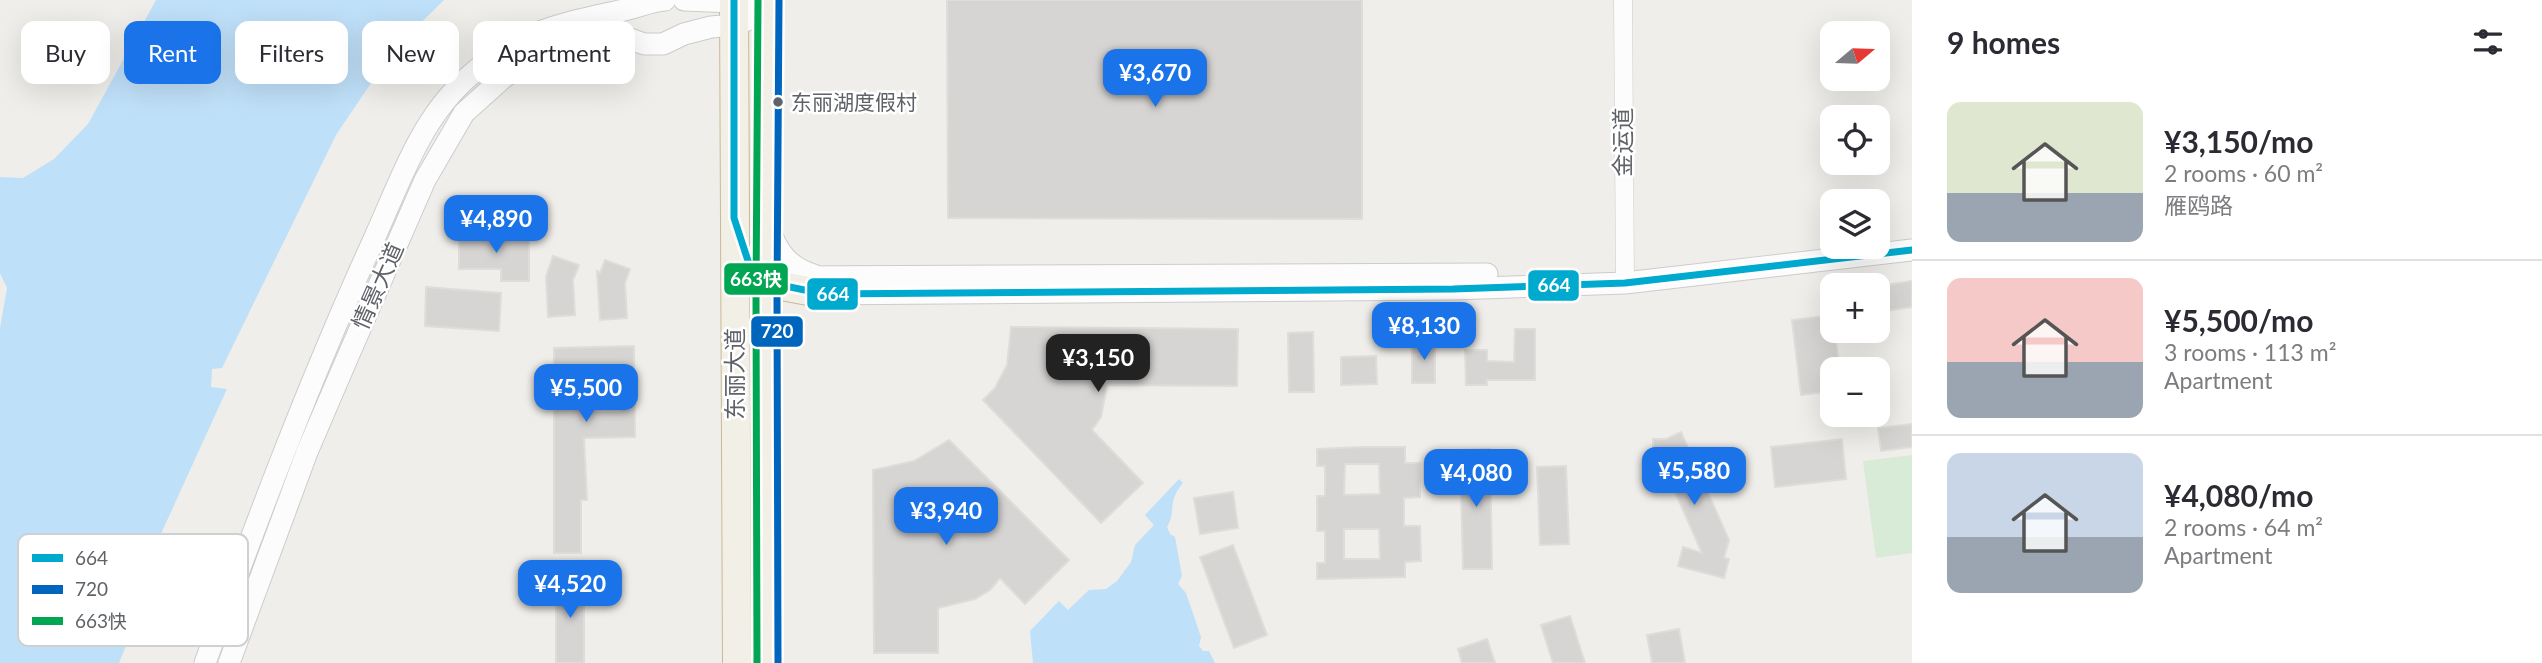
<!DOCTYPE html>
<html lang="en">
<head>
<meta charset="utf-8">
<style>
	:root { --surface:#fff; --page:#f7f7f7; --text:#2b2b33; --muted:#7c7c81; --line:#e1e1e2; --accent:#1a73e8 }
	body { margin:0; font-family:Lato,"Noto Sans SC",sans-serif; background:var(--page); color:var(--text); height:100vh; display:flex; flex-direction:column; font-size:26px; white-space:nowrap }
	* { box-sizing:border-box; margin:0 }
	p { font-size:23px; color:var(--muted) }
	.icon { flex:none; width:38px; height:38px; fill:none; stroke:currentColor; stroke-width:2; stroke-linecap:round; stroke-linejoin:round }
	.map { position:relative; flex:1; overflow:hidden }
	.drawer { display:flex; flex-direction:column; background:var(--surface); width:630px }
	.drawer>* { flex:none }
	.top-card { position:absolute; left:21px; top:21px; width:665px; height:63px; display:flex; gap:14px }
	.needle { width:46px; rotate:71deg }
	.tools { position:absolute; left:1820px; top:21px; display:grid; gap:14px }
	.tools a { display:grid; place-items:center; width:70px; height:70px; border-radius:14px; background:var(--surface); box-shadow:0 7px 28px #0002; font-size:35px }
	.price { position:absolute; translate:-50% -60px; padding:0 16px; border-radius:14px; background:var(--accent); color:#fff; font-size:23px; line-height:46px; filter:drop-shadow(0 2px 4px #0008) }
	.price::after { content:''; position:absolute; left:50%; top:42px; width:21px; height:16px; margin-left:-10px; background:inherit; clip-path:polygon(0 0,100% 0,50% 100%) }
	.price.current { background:#222; color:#fff }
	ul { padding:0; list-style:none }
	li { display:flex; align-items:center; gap:21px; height:175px; padding:0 35px }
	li+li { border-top:2px solid var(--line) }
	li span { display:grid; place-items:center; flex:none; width:196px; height:140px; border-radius:14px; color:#555 }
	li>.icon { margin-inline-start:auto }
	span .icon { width:84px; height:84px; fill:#fffc; stroke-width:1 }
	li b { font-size:30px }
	h2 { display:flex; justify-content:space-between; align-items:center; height:84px; padding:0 35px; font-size:30px }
	.chip { padding:0 24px; border-radius:14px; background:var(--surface); box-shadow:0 7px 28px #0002; font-size:24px; line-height:63px }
	.chip.current { background:var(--accent); color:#fff }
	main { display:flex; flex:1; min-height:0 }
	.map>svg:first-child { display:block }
</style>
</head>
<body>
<main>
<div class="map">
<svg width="1912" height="663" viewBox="0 0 1912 663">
	<rect width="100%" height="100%" fill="#efeeea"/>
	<polygon fill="#d8ebd6" points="1912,455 1912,553 1876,558 1863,461"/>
	<g fill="#bfe0f9">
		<polygon points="156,0 444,0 394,49 336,135 222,368 212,369 211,387 227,389 144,571 116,622 104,622 103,642 127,643 119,663 0,663 0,328 7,288 0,273 0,177 23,178 54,159 88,124"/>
		<path d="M1179,479L1183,483C1166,503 1177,511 1167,527L1170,534L1175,537L1182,576L1178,584L1186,593L1201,637L1199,646L1203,651H1209L1215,663H1033L1030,631L1059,601L1068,610L1089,590L1106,589L1117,581L1131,562L1135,545L1154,525L1145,515Z"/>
	</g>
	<g fill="#d6d5d3" stroke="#deddd9" stroke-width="2" fill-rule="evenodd">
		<polygon points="947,0 1362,0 1362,219 948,218"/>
		<polygon points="459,233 485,234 485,237 529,237 529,281 501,281 501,269 459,269"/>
		<polygon points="553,256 579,265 573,280 575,315 548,317 546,277"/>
		<polygon points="605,260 630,269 625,283 627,318 600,320 597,271 600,273"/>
		<polygon points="1912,281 1912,307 1878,312 1878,286"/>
		<polygon points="426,287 501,293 499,331 425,326"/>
		<polygon points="1832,315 1840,369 1832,369 1832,391 1801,395 1792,320"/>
		<polygon points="1011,327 1238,329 1237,386 1107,385 1101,417 1092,430 1143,483 1101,523 983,400 995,388 1007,365"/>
		<polygon points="1515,329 1535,329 1535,380 1487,380 1487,385 1466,385 1465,350 1487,350 1487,361 1514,362"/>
		<polygon points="1313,332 1314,392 1289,392 1288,333"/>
		<rect x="1412" y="342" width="23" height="41"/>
		<path d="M634,346L635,437L584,438L587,500H581V553H554V348ZM584,374H618L620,411H585Z"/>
		<polygon points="1376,356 1377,384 1341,385 1341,357"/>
		<polygon points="1912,424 1912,447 1881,451 1878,428"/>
		<polygon points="1681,432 1729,540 1724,558 1729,559 1724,578 1678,566 1683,547 1702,553 1661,460 1653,460 1653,439 1666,439"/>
		<polygon points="1842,439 1846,479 1775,487 1771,447"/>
		<polygon points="949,440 1069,560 1025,604 1000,578 990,590 975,599 938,608 938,653 874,653 873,470 914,461"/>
		<path d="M1363,447H1405V463H1420V497L1404,498V526H1420L1421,561L1405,562V577L1317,579V563H1325V531H1317V496H1325V466H1317V449ZM1345,464H1379L1380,494L1344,495ZM1344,529H1379L1380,559H1344Z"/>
		<polygon points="1490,449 1492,569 1463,569 1460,450"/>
		<polygon points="1566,466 1569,544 1540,545 1537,467"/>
		<polygon points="1233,492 1238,528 1200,534 1194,498"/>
		<polygon points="1233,545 1267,635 1234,648 1200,557"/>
		<rect x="556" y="577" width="28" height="86"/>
		<polygon points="1570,616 1585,663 1553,663 1541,625"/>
		<polygon points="1679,629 1685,663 1652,663 1647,635"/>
		<polygon points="1487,639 1495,663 1462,663 1458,649"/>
	</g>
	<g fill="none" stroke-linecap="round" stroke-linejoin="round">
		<g stroke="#cbcccc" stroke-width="19">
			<polyline id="minor" points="1623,0 1625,283"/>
		</g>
		<g stroke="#cbcccc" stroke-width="23">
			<g id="tertiary">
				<polyline points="684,0 734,2 747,5"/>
				<path d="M769,227C776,251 789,268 814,275"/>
				<polyline points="781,277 1487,274"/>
				<polyline points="810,294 1453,289 1625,283 1912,250"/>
				<path d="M205,663C257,520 311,377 374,239C399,184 420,120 466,79C520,30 557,25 624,10C638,7 651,1 665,0"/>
				<polyline points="229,663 307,452 346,361 425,180 464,113 504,77 529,61 555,50 588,40 622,36 644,44 663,44 684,34 711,27 734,25 769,12"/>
			</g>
		</g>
		<g stroke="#c8b996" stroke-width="30">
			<g id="trunk">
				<polyline points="734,0 737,663"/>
				<polyline points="754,273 766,283 824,294"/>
				<polyline points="768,663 766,295 769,0"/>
			</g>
		</g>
		<use href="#minor" stroke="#fdfcfc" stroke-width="18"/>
		<use href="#tertiary" stroke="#fdfcfc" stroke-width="21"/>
		<use href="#trunk" stroke="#f2f0e6" stroke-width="28"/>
		<g stroke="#fff" stroke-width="12">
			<polyline id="bus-1" points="734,0 734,218 750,267 761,281 824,294 1453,289 1625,283 1912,250"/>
		</g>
		<g stroke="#fff" stroke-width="12">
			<polyline id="bus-2" points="778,663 777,295 779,0"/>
		</g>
		<g stroke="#fff" stroke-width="12">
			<polyline id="bus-3" points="757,663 756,295 758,0"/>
		</g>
		<use href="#bus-1" stroke="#00a9ce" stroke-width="7"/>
		<use href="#bus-2" stroke="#0065bd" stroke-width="7"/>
		<use href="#bus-3" stroke="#00a651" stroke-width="7"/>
	</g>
	<circle fill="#5f6368" stroke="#fff" stroke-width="2.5" cx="778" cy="102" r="6"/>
	<g text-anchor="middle" stroke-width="5" stroke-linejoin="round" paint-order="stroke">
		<g font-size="21" fill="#5f6368" stroke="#fff" text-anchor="start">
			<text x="791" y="110">东丽湖度假村</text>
		</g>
		<g font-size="23" fill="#5f6368" stroke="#fff">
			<text transform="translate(1623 142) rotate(-90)" y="8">金运道</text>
			<text transform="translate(378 286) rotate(-66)" y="8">情景大道</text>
			<text transform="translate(735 374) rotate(-90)" y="8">东丽大道</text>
		</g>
	</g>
	<rect x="18" y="534" width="230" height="112" rx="10" fill="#fff" stroke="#cfd0d2" stroke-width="2"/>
	<rect x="32" y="554" width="31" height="8" fill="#00a9ce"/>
	<rect x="32" y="585" width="31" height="9" fill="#0065bd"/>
	<rect x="32" y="617" width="31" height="8" fill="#00a651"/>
	<g font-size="19" fill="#5f6368">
		<text x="75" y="565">664</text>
		<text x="75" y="596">720</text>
		<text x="75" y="628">663快</text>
	</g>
	<g stroke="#fff" stroke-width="2.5">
		<rect x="723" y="262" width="66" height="34" rx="7" fill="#00a651"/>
		<rect x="1527" y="269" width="53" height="33" rx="7" fill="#00a9ce"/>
		<rect x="806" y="277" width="53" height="34" rx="7" fill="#00a9ce"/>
		<rect x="750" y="315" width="54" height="33" rx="7" fill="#0065bd"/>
	</g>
	<g font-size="19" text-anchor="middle" font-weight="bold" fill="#fff">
		<text x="756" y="286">663快</text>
		<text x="1554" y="292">664</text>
		<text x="833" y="301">664</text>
		<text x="777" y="338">720</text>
	</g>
</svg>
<div class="tools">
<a><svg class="needle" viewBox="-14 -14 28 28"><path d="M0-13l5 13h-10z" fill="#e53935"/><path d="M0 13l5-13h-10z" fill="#7c7c81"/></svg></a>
<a><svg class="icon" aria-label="locate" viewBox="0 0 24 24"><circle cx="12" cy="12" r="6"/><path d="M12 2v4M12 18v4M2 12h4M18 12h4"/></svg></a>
<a><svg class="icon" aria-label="layers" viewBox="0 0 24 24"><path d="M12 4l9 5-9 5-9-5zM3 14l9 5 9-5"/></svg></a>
<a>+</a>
<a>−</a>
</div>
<b class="price" style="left:1155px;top:109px">¥3,670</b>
<b class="price" style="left:496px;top:255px">¥4,890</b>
<b class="price" style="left:1424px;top:362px">¥8,130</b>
<b class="price current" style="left:1098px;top:394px">¥3,150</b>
<b class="price" style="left:586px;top:424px">¥5,500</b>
<b class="price" style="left:1694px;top:507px">¥5,580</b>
<b class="price" style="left:1476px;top:509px">¥4,080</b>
<b class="price" style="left:946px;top:547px">¥3,940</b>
<b class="price" style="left:570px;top:620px">¥4,520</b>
<div class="top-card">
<a class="chip">Buy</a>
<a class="chip current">Rent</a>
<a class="chip">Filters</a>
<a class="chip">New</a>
<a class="chip">Apartment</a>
</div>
</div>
<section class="drawer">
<h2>9 homes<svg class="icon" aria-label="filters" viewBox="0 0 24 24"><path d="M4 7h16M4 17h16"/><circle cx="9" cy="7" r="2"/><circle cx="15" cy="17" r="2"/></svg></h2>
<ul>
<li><span style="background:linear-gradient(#dfe7d0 65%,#9aa5b1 0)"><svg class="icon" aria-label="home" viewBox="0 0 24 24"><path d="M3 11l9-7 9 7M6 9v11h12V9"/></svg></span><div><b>¥3,150/mo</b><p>2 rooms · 60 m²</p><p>雁鸥路</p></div></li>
<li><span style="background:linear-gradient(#f6c9c9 60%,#9aa5b1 0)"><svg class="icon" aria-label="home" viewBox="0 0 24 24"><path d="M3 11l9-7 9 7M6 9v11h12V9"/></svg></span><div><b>¥5,500/mo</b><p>3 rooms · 113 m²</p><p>Apartment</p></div></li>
<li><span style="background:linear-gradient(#c9d6e8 60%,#9aa5b1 0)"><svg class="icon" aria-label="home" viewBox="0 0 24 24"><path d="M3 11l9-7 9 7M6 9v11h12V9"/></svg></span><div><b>¥4,080/mo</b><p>2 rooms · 64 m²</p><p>Apartment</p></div></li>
</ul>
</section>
</main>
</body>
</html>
